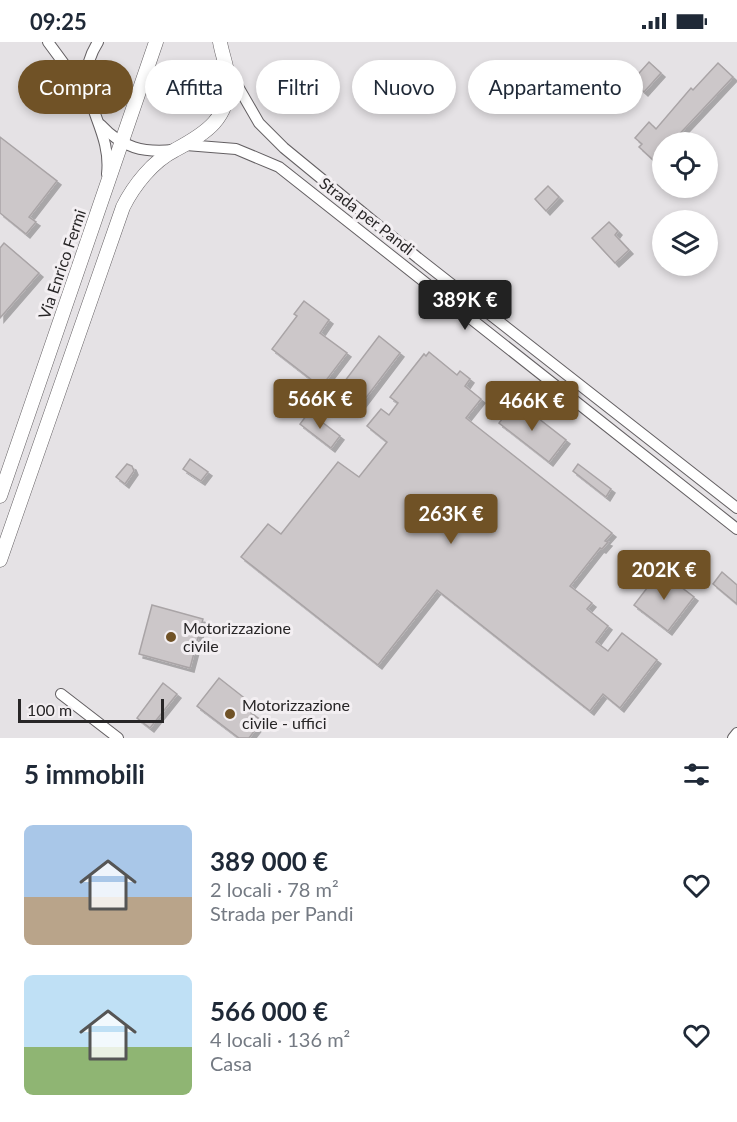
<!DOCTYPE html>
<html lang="it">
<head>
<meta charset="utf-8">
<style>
	:root { --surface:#fff; --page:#f6f6f7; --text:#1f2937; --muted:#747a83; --accent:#705226 }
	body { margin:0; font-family:Lato,sans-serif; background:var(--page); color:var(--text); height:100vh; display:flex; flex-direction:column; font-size:22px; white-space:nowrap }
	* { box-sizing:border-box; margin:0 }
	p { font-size:20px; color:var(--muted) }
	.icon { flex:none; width:33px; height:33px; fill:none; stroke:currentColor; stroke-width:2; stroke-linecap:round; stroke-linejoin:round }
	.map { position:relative; height:696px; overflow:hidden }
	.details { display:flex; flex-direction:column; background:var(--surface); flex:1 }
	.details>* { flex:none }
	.guide { position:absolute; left:18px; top:18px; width:702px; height:54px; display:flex; gap:12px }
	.fabs { position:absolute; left:652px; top:90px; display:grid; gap:12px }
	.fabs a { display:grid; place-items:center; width:66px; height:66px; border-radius:50%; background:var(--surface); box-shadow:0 3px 9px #0003; font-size:30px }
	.scale { position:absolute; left:18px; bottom:15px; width:146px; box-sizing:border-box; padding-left:6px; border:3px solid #282627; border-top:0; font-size:16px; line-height:21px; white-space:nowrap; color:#282627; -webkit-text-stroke:4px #f3eff2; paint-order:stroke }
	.price { position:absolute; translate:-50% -51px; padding:0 14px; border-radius:6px; background:var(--accent); color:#fff; font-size:20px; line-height:39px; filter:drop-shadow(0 2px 3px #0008) }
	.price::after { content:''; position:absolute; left:50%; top:36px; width:18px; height:14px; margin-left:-9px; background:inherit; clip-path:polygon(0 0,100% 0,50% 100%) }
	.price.active { background:#222; color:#fff }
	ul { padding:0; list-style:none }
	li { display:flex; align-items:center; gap:18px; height:150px; padding:0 24px }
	li span { display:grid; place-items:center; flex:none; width:168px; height:120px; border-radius:9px; color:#555 }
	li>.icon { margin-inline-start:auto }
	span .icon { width:72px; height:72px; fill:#fffc; stroke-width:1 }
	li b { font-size:26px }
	h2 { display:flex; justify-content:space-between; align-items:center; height:72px; padding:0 24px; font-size:26px }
	.chip { padding:0 21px; border-radius:27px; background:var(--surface); box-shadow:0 3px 9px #0003; font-size:21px; line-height:54px }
	.chip.active { background:var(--accent); color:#fff }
	.status { display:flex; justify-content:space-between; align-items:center; height:42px; padding:0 30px; background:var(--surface); direction:ltr }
	.status svg { height:16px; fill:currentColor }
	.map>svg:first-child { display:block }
</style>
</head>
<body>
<div class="status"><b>09:25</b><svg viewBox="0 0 49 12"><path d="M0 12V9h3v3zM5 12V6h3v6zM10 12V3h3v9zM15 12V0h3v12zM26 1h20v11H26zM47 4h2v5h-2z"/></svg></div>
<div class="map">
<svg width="737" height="696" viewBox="0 0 737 696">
	<defs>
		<filter id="shadow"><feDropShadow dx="4" dy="4" stdDeviation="0" flood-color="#0004"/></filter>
	</defs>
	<rect width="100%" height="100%" fill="#e5e2e5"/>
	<g fill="#ccc7c9" stroke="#a9a4a6" stroke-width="1.5" filter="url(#shadow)">
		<polygon points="649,20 661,31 644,50 632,39"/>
		<polygon points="718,21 733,35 672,100 663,100 663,127 639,105 642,102 635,96 649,80 656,87 691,46 693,48"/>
		<polygon points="0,95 57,139 29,175 36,180 26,192 0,171"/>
		<polygon points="548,144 559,155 546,169 535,157"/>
		<polygon points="609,180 618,189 615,193 629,208 615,221 592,196"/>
		<polygon points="4,201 39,231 0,276 0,206"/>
		<polygon points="304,259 329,278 320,291 347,311 321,345 272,307 297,274 294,272"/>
		<polygon points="379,294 400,311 362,361 341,344"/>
		<polygon points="429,310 457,333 460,329 470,337 465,344 481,357 466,376 612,491 605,499 608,500 602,507 600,506 570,544 592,561 587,567 608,584 596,600 608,609 622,591 657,618 620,666 603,652 590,669 437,548 378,623 241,515 268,482 281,492 338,420 359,435 387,400 367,384 381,367 389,373 398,361 390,355 424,312 426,314"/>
		<polygon points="516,359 566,398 549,420 499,381"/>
		<polygon points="309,370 340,394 331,406 300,382"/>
		<polygon points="190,417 208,430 201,439 183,427"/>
		<polygon points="127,422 132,424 134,429 125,442 116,435"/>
		<polygon points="578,422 611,447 606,455 573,429"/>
		<polygon points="660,529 694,555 668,589 634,563"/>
		<polygon points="722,530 737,543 737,562 713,542"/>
		<polygon points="152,563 203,577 190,626 139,612"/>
		<polygon points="219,636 247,658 242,664 262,679 249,696 239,696 197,664"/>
		<polygon points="163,641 177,652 150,686 137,676"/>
	</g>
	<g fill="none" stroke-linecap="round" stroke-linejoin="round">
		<g stroke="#646063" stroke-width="12">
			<g id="minor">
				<polyline points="48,0 87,53"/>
				<path d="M98,0C66,50 113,81 107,132"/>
				<polyline points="229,29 259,81 284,106 418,216 737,466"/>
				<path d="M101,83C122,106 144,111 173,108"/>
				<polyline points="186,103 236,107 279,125 737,487"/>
				<polyline points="61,652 118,696"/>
				<polyline points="733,696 737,691"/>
			</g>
		</g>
		<g stroke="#646063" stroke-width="15">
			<g id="tertiary">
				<polyline points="0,454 156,0"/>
				<path d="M0,518L123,165C134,143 153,119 175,108C205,92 231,76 228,36C227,24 222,12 220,0"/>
			</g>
		</g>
		<use href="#minor" stroke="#fff" stroke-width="10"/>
		<use href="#tertiary" stroke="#fff" stroke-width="14"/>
	</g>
	<g fill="#705226" stroke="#f3eff2" stroke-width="2">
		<circle cx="171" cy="595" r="6"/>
		<circle cx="230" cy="672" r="6"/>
	</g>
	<g text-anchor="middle" stroke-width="6" stroke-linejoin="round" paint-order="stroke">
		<g font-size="16" fill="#282627" stroke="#f3eff2">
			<text transform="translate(367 174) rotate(38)" y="6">Strada per Pandi</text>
			<text transform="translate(62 222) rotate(-71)" y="6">Via Enrico Fermi</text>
		</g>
		<g font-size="16" fill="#282627" stroke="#f3eff2" text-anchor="start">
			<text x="183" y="592">Motorizzazione<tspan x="183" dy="18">civile</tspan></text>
			<text x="242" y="669">Motorizzazione<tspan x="242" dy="18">civile - uffici</tspan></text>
		</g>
	</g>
</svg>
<div class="fabs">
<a><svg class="icon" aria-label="locate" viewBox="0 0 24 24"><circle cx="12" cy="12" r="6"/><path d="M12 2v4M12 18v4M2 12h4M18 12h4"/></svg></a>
<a><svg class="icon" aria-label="layers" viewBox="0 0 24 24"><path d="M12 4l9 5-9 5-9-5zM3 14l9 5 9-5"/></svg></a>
</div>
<div class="scale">100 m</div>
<b class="price active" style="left:465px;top:289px">389K €</b>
<b class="price" style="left:320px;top:388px">566K €</b>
<b class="price" style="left:532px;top:390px">466K €</b>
<b class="price" style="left:451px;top:503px">263K €</b>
<b class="price" style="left:664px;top:559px">202K €</b>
<div class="guide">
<a class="chip active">Compra</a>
<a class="chip">Affitta</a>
<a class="chip">Filtri</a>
<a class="chip">Nuovo</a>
<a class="chip">Appartamento</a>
</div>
</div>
<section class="details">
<h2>5 immobili<svg class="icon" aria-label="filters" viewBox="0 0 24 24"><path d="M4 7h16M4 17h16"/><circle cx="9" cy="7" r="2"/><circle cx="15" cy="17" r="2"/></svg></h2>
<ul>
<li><span style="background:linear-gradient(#a9c7e8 60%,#b9a48a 0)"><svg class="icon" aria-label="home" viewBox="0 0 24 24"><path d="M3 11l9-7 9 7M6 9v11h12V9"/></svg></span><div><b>389 000 €</b><p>2 locali · 78 m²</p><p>Strada per Pandi</p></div><svg class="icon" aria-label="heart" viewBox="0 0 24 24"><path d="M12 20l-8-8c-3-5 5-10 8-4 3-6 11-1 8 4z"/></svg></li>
<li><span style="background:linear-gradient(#bfe0f5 60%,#8fb573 0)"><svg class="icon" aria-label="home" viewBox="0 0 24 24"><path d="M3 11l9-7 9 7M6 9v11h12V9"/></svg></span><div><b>566 000 €</b><p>4 locali · 136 m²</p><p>Casa</p></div><svg class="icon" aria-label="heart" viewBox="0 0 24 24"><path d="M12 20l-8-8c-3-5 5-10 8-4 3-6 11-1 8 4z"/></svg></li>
</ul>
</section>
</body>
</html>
